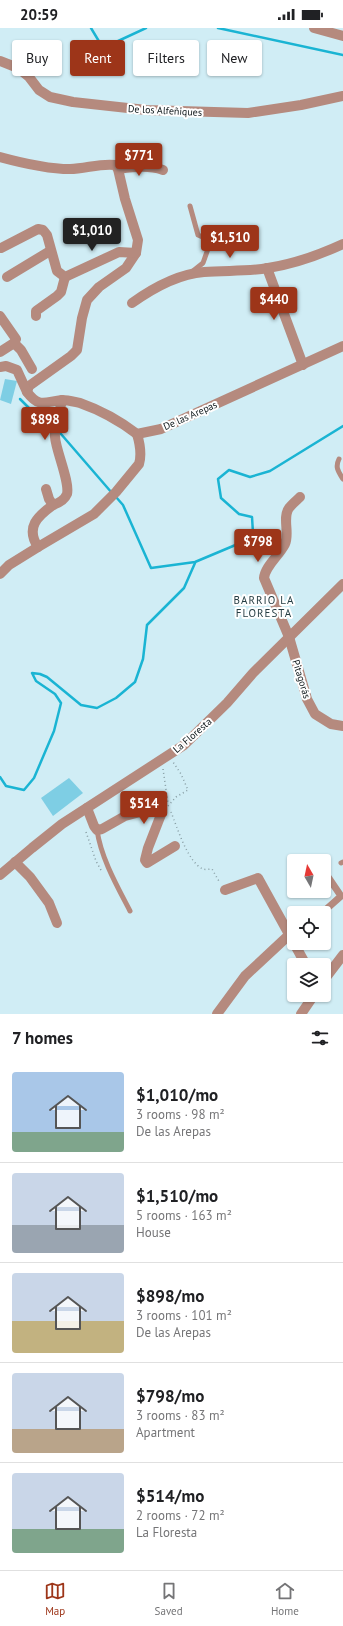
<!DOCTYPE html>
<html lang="en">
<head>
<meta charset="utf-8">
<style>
	:root { --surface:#fff; --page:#f2f2f2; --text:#202124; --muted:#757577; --line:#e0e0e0; --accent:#9d3519 }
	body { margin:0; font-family:"PT Sans",sans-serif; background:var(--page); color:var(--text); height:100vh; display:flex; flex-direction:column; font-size:15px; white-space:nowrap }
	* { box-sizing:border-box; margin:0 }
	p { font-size:13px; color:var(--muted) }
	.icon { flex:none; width:22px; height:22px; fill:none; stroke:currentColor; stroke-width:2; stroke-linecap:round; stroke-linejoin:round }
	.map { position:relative; height:986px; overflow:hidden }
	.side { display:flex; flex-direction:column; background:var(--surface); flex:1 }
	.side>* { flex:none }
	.top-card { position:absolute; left:12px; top:12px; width:319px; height:36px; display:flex; gap:8px }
	.needle { width:26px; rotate:351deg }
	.fabs { position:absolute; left:287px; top:826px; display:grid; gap:8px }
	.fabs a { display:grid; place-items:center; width:44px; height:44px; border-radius:4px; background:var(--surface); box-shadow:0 1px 3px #0004; font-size:20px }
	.price { position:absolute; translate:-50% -34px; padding:0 9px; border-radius:4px; background:var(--accent); color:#fff; font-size:13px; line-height:26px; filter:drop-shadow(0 1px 2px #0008) }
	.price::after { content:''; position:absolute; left:50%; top:24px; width:12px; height:9px; margin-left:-6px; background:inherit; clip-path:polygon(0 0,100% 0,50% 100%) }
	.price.current { background:#222; color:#fff }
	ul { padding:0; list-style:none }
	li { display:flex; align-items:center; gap:12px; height:100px; padding:0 12px }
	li+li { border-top:1px solid var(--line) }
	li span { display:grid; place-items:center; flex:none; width:112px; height:80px; border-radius:4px; color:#555 }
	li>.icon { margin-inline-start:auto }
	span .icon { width:48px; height:48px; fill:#fffc; stroke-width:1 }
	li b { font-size:17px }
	h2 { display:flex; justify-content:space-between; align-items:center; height:48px; padding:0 12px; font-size:17px }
	.pill { padding:0 14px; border-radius:4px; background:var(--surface); box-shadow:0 1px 3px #0004; font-size:14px; line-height:36px }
	.pill.current { background:var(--accent); color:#fff }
	.status { display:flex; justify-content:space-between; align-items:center; height:28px; padding:0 20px; background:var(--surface); direction:ltr }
	.status svg { height:11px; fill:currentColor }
	.tab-bar { display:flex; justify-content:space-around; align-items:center; height:56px; border-top:1px solid var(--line); background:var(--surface); font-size:11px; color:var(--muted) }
	.tab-bar a { display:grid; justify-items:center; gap:2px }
	.tab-bar .current { color:var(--accent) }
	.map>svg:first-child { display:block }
</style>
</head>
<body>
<div class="status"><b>20:59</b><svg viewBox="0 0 49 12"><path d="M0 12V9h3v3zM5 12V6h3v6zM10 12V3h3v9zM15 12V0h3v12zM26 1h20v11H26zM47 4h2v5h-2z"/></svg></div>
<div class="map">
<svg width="343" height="986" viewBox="0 0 343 986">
	<rect width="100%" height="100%" fill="#d0edf5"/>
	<g fill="#7ecee4">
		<polygon points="5,351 17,353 11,376 0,372"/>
		<polygon points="69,750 83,765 53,788 41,770"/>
	</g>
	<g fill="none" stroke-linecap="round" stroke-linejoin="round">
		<g stroke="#1ab4d3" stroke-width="2.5">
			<polyline points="91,0 103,20 146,0"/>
			<polyline points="218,0 343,27"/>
			<polyline points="20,371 43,394 53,401"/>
			<polyline points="57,403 61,406 112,465"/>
			<polyline points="116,469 123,477 151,540 195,534 245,513 253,505 252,489 239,486 221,470 218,451 229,442 250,449 270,443 343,398"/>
			<polyline points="0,749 6,758 24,762 34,750 54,703 61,675 55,666 36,653 32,645 40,646 47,649 81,677 97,680 116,670 135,654 143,631 147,597 184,560 195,535"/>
		</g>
		<g stroke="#889ea4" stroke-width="1.5" stroke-dasharray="1 3" stroke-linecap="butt">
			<polyline points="163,741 168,775"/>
			<polyline points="168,778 176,769 188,762 181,746 173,734"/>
			<path d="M171,784C177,799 188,835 203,841C206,842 209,841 212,841L220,855"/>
			<polyline points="86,804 96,833 102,844"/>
		</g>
		<g stroke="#b58a7e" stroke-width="5">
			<polyline points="190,178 198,207 207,211 209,218 203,235 193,243"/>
			<path d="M339,431C335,439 338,443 343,451"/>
			<path d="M97,802C101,830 117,858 130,883"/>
			<polyline points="341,835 343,834"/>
		</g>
		<polyline stroke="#b58a7e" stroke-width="7" points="322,885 341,868 324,843"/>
		<g stroke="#b58a7e" stroke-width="10">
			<polyline points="314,0 343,8"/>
			<polyline points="0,33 18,40 29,49 39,62 50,69 73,74 146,82 248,85 301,77 343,68"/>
			<path d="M0,129C22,135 47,141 70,141C85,141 100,135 115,137L118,141L125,171L138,212L136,225L126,240L99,259L87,272L82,290L77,322L71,328L29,358L27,364C39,380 44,374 62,372C68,372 75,374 80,375C100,382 120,393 137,406L161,401L343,318"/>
			<path d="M118,141C134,139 148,137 163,142"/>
			<polyline points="1,220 38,201 43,202 47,207 57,243 65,249 119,224 136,225"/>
			<polyline points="267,240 303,337"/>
			<polyline points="7,249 50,223"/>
			<path d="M132,275C153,260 178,246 204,244C225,242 247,244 268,240C294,236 319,227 343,216"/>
			<polyline points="0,288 16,311 14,315 0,324"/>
			<polyline points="36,288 36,283 57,268 61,264 65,249"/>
			<polyline points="14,315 21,322 32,341"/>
			<polyline points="0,339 6,338 17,342 27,364"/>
			<path d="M46,461L49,471L53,477C59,475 65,471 67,466C70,454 56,423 55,409C54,396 60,384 62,372"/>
			<path d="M300,469C297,472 292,476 289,480C282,490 290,505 285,516C279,528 265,538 264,550L289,609L307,671L315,686L331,696L343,698"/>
			<path d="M38,519C25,499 38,488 53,477"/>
			<path d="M0,546L9,537L38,519L94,486L116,464L139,436C142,426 140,416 137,406"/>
			<polyline points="87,780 94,798 97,802 102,801 125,788 159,779 162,784 148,820 145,832 147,835 175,818"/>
			<polyline points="15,834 30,849 49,875 57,895"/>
			<polyline points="0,847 32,820 62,796 184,717 227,675 253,645 343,556"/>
			<polyline points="225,862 258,850 306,937"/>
			<polyline points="324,952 343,927"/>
			<polyline points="217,986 245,948 289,907"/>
			<polyline points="301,986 314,967"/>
		</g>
	</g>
	<g text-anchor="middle" stroke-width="4" stroke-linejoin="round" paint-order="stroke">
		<g font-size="10" fill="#0b1518" stroke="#fff">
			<text transform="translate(165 82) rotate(3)" y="4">De los Alfeñiques</text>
			<text transform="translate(190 387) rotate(-24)" y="4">De las Arepas</text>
			<text transform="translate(302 651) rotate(73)" y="4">Pitagorás</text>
			<text transform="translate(192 707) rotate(-41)" y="4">La Floresta</text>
		</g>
		<g font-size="11" letter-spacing="1" fill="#253d43" stroke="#fff">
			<text x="264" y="576">BARRIO LA<tspan x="264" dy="13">FLORESTA</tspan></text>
		</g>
	</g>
</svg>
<div class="fabs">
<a><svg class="needle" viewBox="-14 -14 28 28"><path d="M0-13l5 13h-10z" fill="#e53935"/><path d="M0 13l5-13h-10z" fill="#757577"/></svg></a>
<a><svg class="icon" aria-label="locate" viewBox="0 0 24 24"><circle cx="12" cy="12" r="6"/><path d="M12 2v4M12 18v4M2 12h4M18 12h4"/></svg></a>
<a><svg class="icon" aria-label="layers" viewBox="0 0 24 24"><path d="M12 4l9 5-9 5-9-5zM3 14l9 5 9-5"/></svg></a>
</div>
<b class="price" style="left:139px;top:149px">$771</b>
<b class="price current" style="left:92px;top:224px">$1,010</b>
<b class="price" style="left:230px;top:231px">$1,510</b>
<b class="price" style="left:274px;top:293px">$440</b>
<b class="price" style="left:45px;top:413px">$898</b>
<b class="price" style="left:258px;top:535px">$798</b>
<b class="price" style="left:144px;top:797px">$514</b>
<div class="top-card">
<a class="pill">Buy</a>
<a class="pill current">Rent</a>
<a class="pill">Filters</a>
<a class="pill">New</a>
</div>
</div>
<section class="side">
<h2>7 homes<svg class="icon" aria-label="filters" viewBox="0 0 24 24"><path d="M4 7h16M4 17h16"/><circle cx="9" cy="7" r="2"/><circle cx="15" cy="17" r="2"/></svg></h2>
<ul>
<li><span style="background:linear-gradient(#a9c7e8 75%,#7fa58c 0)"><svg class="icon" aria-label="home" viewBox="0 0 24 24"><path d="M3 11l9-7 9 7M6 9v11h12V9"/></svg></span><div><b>$1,010/mo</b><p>3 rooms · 98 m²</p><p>De las Arepas</p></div></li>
<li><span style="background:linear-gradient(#c9d6e8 65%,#9aa5b1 0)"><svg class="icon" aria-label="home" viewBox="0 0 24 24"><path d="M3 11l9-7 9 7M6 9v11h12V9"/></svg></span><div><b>$1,510/mo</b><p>5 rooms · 163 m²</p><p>House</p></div></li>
<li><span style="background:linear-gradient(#c9d6e8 60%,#c2b280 0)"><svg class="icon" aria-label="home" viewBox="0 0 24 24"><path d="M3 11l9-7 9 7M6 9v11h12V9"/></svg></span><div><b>$898/mo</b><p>3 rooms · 101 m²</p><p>De las Arepas</p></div></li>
<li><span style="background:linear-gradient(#c9d6e8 70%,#b9a48a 0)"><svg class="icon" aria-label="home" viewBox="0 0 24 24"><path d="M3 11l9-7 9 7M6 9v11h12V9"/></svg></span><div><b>$798/mo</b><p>3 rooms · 83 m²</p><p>Apartment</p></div></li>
<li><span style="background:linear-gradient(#c9d6e8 70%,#7fa58c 0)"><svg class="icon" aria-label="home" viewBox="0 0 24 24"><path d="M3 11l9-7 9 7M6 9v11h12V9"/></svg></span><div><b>$514/mo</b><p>2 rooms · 72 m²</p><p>La Floresta</p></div></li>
</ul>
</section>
<nav class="tab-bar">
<a class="current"><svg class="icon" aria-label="map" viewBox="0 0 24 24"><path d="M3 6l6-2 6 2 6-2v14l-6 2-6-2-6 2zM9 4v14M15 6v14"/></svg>Map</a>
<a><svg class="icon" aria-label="saved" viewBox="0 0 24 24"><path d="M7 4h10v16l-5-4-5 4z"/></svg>Saved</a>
<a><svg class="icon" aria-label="home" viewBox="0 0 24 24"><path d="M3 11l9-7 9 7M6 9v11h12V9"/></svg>Home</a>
</nav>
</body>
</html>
